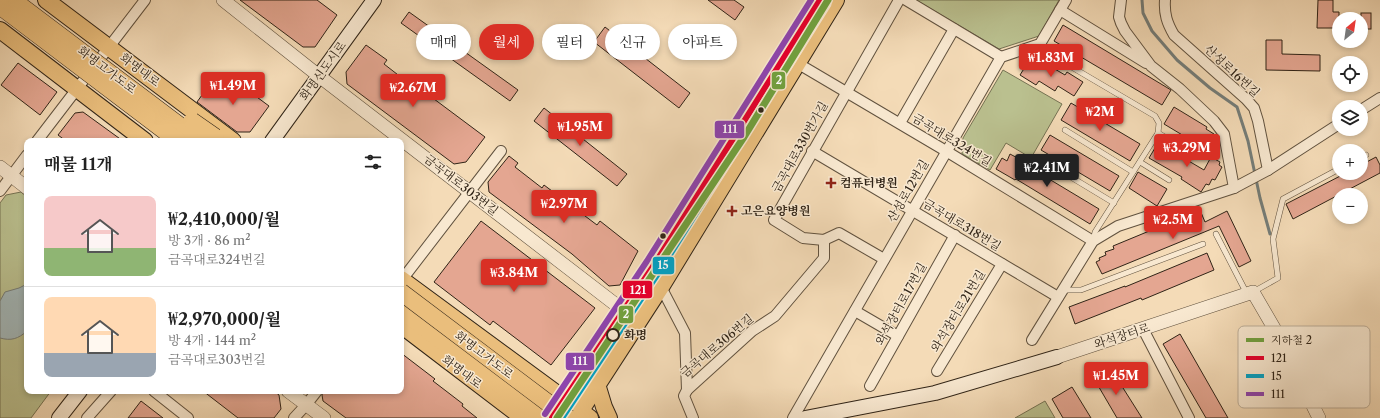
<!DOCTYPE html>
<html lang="ko">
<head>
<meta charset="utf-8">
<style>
	:root { --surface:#fff; --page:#f2f2f2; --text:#222; --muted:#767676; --line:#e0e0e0; --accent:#d93025 }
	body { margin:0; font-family:"Libre Caslon Text","Noto Serif KR",serif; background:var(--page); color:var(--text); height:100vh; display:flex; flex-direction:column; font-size:15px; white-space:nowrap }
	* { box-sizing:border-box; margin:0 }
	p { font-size:13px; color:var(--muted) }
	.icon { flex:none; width:22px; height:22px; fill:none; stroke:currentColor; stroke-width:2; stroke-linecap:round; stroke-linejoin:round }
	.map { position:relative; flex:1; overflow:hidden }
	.drawer { position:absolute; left:24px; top:138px; width:380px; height:256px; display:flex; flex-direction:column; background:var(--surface); border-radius:8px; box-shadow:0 2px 6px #0003 }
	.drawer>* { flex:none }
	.banner { position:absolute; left:416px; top:24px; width:380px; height:36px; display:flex; gap:8px }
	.needle { width:26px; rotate:29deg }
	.controls { position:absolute; left:1332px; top:12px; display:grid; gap:8px }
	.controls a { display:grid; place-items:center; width:36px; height:36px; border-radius:50%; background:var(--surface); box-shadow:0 2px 6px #0003; font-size:20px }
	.price { position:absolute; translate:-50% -34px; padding:0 9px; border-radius:4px; background:var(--accent); color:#fff; font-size:13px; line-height:26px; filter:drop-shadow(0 1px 2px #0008) }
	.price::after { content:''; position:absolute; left:50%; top:24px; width:12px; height:9px; margin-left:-6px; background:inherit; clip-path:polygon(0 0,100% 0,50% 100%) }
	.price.selected { background:#222; color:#fff }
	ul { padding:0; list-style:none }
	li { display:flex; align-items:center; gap:12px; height:100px; padding:0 20px }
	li+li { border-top:1px solid var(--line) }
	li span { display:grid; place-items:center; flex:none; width:112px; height:80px; border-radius:8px; color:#555 }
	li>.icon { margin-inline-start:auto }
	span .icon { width:48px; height:48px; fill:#fffc; stroke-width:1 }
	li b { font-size:17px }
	h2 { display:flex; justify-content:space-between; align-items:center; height:48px; padding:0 20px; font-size:17px }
	.chip { padding:0 14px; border-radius:18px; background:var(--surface); box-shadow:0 2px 6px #0003; font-size:14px; line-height:36px }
	.chip.selected { background:var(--accent); color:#fff }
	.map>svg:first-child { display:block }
</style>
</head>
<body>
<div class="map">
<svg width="1380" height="418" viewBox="0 0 1380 418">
	<rect width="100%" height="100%" fill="#f4dbb7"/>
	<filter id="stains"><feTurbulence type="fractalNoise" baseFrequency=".005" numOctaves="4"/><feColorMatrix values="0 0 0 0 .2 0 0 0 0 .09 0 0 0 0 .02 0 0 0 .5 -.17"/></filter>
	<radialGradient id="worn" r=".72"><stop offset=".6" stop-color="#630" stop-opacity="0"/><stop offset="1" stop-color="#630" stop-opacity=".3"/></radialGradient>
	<g fill="#bac08f" stroke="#757253">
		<polygon points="916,0 1059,0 1039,36 999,49"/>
		<polygon points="1003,70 1062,104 1031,158 1006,143 990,170 962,154 963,138"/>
		<polygon points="21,192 27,197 27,391 51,391 31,418 0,418 0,203 6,195"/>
		<polygon points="1045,401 1055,418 1015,418"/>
	</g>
	<path fill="#a2b8bb" stroke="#747d79" d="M27,284V331C18,339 11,341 0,338V301L5,292L19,288Z"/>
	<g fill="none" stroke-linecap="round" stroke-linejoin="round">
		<polyline stroke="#747d79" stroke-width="3" points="1142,0 1143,13 1152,31 1177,60 1210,88 1237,107 1248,141 1260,198 1270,234"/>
	</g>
	<g fill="#e4a691" stroke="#302417">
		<polygon points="240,0 317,0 337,15 315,47 303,47"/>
		<polygon points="708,0 734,0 744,7 735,20"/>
		<polygon points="1318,0 1333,0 1333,12 1339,12 1339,28 1317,28"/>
		<polygon points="409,12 518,90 510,101 401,23"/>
		<rect x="1361" y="13" width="10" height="16"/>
		<polygon points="1063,25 1171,90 1162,105 1054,41"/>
		<polygon points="605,27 690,93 679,108 594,42"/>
		<polygon points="1266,40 1282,40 1282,54 1320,55 1320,71 1266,70"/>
		<polygon points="366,45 387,60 384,64 420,92 422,90 485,137 466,162 454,164 347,84 346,72"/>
		<polygon points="1030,59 1046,69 1048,65 1065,75 1067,72 1083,82 1074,96 1058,86 1055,91 1039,81 1036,85 1020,75"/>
		<polygon points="18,63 57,92 40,115 1,85"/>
		<polygon points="215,77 233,90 238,83 269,106 250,132 237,132 197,102"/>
		<polygon points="1071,103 1140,144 1130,161 1061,120"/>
		<polygon points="1174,107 1207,127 1206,129 1214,134 1213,137 1216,139 1209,151 1164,124"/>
		<polygon points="544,108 627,174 617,186 534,121"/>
		<polygon points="83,112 123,141 66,141 58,135 75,113"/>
		<polygon points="1050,135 1119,176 1110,191 1041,150"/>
		<polygon points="1158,143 1204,170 1211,157 1220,162 1219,165 1222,167 1215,180 1212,179 1209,185 1206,184 1201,192 1181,179 1182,177 1149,158"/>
		<polygon points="1010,154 1025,162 1024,164 1099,209 1090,224 1016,179 1015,180 996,169 1002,158 1007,161"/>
		<polygon points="509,156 518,163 515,167 542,188 544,185 597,225 600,221 638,251 620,285 609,286 572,254 489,192 488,182"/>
		<polygon points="1376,157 1380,165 1380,173 1293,219 1286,204 1346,173 1361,173 1361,165"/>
		<polygon points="1138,172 1167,189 1157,206 1129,188"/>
		<polygon points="1200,210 1205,222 1227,211 1251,261 1239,267 1219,226 1102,274 1096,262 1100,260 1099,258 1106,255 1105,252 1114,249 1113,246"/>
		<polygon points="481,221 595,308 551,365 493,321 490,325 434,282"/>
		<polygon points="1207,253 1214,270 1142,300 1141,298 1075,324 1069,307 1125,286 1125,287"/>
		<polygon points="1180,334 1228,418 1206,418 1163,344"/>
		<polygon points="401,353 435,379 433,381 463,404 462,406 477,418 346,418 323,401 322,395 323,391 401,391"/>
		<polygon points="1111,369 1142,418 1117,418 1093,377"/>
		<polygon points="1072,387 1091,418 1063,418 1052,399"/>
		<polygon points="203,391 274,391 279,395 281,409 274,418 238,418"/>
		<polygon points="141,401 163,418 128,418"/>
	</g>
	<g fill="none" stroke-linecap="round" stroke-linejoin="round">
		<g stroke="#61523f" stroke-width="6">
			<g id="service">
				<polyline points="1036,46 1155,116 1159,123 1158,133 1095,232 1093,241"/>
				<polyline points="1065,130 1133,172"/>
				<polyline points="1158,133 1195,155"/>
				<polyline points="1361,158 1366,155"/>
				<polyline points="1046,162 1114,203"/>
				<polyline points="1140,162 1169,180"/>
				<polyline points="1216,234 1247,294"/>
				<polyline points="1063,290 1081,290 1203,244"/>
				<polyline points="1253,292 1278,278 1273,239 1283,199 1339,169"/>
			</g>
		</g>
		<g stroke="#61523f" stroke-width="12">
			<g id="minor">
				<polyline points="906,0 1001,57"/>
				<path d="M1165,0C1164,14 1167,23 1174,35L1246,99L1254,108L1258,121L1268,170"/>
				<polyline points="1060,10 1146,63"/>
				<polyline points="797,63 946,151 1093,241"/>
				<polyline points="1361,110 1380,98"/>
				<polyline points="900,123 954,29"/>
				<polyline points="37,141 145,0"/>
				<polyline points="812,151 1058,297"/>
				<polyline points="1234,188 1268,170 1339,124"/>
				<polyline points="0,191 27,155"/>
				<polyline points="884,259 839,233 824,240 803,238 774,220 899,0"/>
				<polyline points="401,281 501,151"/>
				<polyline points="661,287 685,333 687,390 752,331 775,316 824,258 824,240"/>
				<polyline points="855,311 898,336"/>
				<polyline points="1143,329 1189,418"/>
				<polyline points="1032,340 1093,241 1118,226 1234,188 1224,134 1214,121 1180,89 1151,66 1125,31 1121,23 1119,17 1121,0"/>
				<polyline points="937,371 1002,264"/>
				<polyline points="870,386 955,235"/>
				<polyline points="687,390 684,396 693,418"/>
				<polyline points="154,391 188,418"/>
				<polyline points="87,418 111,391"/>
				<polyline points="294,418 306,405 317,391"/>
				<polyline points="793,418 1001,57 1040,44 1066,0"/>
			</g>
		</g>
		<g stroke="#61523f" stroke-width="14">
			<g id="tertiary">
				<polyline points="223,0 319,76 624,311"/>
				<polyline points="0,167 27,188"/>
				<polyline points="1057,357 1253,292 1278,335 1319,418"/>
				<polyline points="288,391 324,418"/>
			</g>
		</g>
		<g stroke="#302417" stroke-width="16">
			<g id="secondary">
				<polyline points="272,141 374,0"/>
				<polyline points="59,418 80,391"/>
				<polyline points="805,418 935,393 1057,357"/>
			</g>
		</g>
		<g stroke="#302417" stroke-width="18">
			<g id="primary">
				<polyline points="46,0 233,141"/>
				<polyline points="0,30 145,141"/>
				<polyline points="401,279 590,418"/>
				<polyline points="401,325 523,418"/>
				<polyline points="597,384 604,407 609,418"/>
				<polyline points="552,418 654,265 820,0"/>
				<polyline points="576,418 661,287 836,0"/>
			</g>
		</g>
		<g stroke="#302417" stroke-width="18">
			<polyline id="trunk" points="401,310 544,418"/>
		</g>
		<use href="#service" stroke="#f8e8d0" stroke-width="5"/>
		<use href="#minor" stroke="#f8e8d0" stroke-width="10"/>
		<use href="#tertiary" stroke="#f8e8d0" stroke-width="13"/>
		<use href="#secondary" stroke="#f8e8d0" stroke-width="14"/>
		<use href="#primary" stroke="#eabe7c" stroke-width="16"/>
		<use href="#trunk" stroke="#eabe7c" stroke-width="17"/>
		<g stroke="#302417" stroke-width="18" stroke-linecap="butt">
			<g id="trunk-bridge">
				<polyline points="13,0 200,141"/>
				<polyline points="0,6 178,141"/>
				<polyline points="192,121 215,137"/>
				<polyline points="401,292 568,418"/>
			</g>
		</g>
		<use href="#trunk-bridge" stroke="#eabe7c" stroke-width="17"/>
		<g stroke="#f8e8d0" stroke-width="9">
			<polyline id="bus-1" points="552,418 654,265 820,0"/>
		</g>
		<g stroke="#f8e8d0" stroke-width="9">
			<polyline id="bus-2" points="562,418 661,269 827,4"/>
		</g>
		<g stroke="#f8e8d0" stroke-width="9">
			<polyline id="bus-3" points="545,414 647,261 811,0"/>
		</g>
		<use href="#bus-1" stroke="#e4002b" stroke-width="6"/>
		<use href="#bus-2" stroke="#02a2c5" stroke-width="6"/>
		<use href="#bus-3" stroke="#8e44ad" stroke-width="6"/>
		<g stroke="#f8e8d0" stroke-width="10">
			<polyline id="metro-1" points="557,418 744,137 828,0"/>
		</g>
		<use href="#metro-1" stroke="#71a03e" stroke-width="7"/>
	</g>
	<g fill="#302417" stroke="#f8e8d0" stroke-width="1.5">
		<circle cx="761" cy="110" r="3.5"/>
		<circle cx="663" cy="236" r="3.5"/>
	</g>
	<g fill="#8f2418" stroke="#f8e8d0" stroke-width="1.5">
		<path d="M829 177h4v4h4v4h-4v4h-4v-4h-4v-4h4z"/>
		<path d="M730 205h4v4h4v4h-4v4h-4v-4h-4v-4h4z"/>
	</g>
	<circle fill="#f8e8d0" stroke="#302417" stroke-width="2" cx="613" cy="335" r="6"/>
	<g text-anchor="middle" stroke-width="3" stroke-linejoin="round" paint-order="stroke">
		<g font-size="12" fill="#302417" stroke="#f8e8d0">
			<text transform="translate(107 70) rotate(37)" y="4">화명고가도로</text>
			<text transform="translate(140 70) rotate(37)" y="4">화명대로</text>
			<text transform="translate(323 71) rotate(-54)" y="4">화명신도시로</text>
			<text transform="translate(1232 71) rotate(43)" y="4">산성로16번길</text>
			<text transform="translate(952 140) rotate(31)" y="4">금곡대로324번길</text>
			<text transform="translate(800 147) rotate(-61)" y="4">금곡대로330번가길</text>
			<text transform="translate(461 185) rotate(38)" y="4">금곡대로303번길</text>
			<text transform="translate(908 191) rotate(-60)" y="4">산성로12번길</text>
			<text transform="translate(962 225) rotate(31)" y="4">금곡대로318번길</text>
			<text transform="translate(901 304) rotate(-61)" y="4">와석장터로17번길</text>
			<text transform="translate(958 311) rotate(-59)" y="4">와석장터로21번길</text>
			<text transform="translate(1122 336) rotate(-18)" y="4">와석장터로</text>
			<text transform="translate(717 346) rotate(-40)" y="4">금곡대로306번길</text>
			<text transform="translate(484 355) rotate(37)" y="4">화명고가도로</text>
			<text transform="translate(462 372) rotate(37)" y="4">화명대로</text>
		</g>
		<g font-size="12" font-weight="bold" fill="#302417" stroke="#f8e8d0" text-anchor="start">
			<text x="840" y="187">컴퓨터병원</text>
			<text x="741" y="215">고은요양병원</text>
		</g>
		<g font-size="12" font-weight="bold" fill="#302417" stroke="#f8e8d0" text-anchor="start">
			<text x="624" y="339">화명</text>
		</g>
	</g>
	<rect x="1238" y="326" width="132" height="82" rx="6" fill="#f8e8d0" stroke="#bcad98" stroke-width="1"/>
	<rect x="1246" y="338" width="18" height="4" fill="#71a03e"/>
	<rect x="1246" y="356" width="18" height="4" fill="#e4002b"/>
	<rect x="1246" y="374" width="18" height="4" fill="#02a2c5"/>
	<rect x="1246" y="392" width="18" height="4" fill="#8e44ad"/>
	<g font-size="11" fill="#302417">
		<text x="1271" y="344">지하철 2</text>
		<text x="1271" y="362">121</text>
		<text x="1271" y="380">15</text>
		<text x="1271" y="398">111</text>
	</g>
	<g stroke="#f8e8d0" stroke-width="1.5">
		<rect x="771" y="71" width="15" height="19" rx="4" fill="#71a03e"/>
		<rect x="714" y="120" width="31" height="19" rx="4" fill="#8e44ad"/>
		<rect x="652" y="256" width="23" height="19" rx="4" fill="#02a2c5"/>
		<rect x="622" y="280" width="31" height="19" rx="4" fill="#e4002b"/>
		<rect x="618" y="305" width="16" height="19" rx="4" fill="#71a03e"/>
		<rect x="565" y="352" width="30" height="19" rx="4" fill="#8e44ad"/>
	</g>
	<g font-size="11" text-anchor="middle" font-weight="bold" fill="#fff">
		<text x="779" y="84">2</text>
		<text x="730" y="133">111</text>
		<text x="663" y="269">15</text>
		<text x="638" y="294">121</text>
		<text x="626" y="318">2</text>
		<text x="580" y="365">111</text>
	</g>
	<rect width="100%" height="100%" filter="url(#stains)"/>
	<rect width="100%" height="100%" fill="url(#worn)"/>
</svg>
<div class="controls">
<a><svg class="needle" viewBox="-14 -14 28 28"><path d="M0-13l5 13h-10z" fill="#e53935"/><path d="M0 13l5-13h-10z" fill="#767676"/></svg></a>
<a><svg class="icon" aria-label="locate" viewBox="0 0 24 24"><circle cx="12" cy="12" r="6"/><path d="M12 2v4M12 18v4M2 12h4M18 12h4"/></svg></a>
<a><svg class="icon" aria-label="layers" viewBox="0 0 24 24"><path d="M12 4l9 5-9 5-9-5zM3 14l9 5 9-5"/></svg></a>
<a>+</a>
<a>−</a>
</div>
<b class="price" style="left:1051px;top:78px">₩1.83M</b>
<b class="price" style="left:233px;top:106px">₩1.49M</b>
<b class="price" style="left:413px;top:108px">₩2.67M</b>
<b class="price" style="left:1100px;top:132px">₩2M</b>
<b class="price" style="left:580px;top:147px">₩1.95M</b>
<b class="price" style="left:1187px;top:168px">₩3.29M</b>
<b class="price selected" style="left:1047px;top:188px">₩2.41M</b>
<b class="price" style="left:564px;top:224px">₩2.97M</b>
<b class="price" style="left:1173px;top:240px">₩2.5M</b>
<b class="price" style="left:514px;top:293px">₩3.84M</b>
<b class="price" style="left:1116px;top:396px">₩1.45M</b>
<div class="banner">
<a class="chip">매매</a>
<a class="chip selected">월세</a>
<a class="chip">필터</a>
<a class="chip">신규</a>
<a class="chip">아파트</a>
</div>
<section class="drawer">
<h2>매물 11개<svg class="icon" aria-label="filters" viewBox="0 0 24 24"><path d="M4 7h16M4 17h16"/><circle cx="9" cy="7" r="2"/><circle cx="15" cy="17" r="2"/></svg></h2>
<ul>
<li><span style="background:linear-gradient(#f6c9c9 65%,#8fb573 0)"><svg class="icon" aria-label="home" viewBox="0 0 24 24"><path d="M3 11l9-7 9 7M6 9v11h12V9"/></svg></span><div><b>₩2,410,000/월</b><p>방 3개 · 86 m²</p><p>금곡대로324번길</p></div></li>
<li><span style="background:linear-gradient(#ffd9b3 70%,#9aa5b1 0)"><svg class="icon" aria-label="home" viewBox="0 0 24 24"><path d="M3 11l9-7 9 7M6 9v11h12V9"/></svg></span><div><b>₩2,970,000/월</b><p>방 4개 · 144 m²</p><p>금곡대로303번길</p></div></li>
</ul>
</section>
</div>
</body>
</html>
